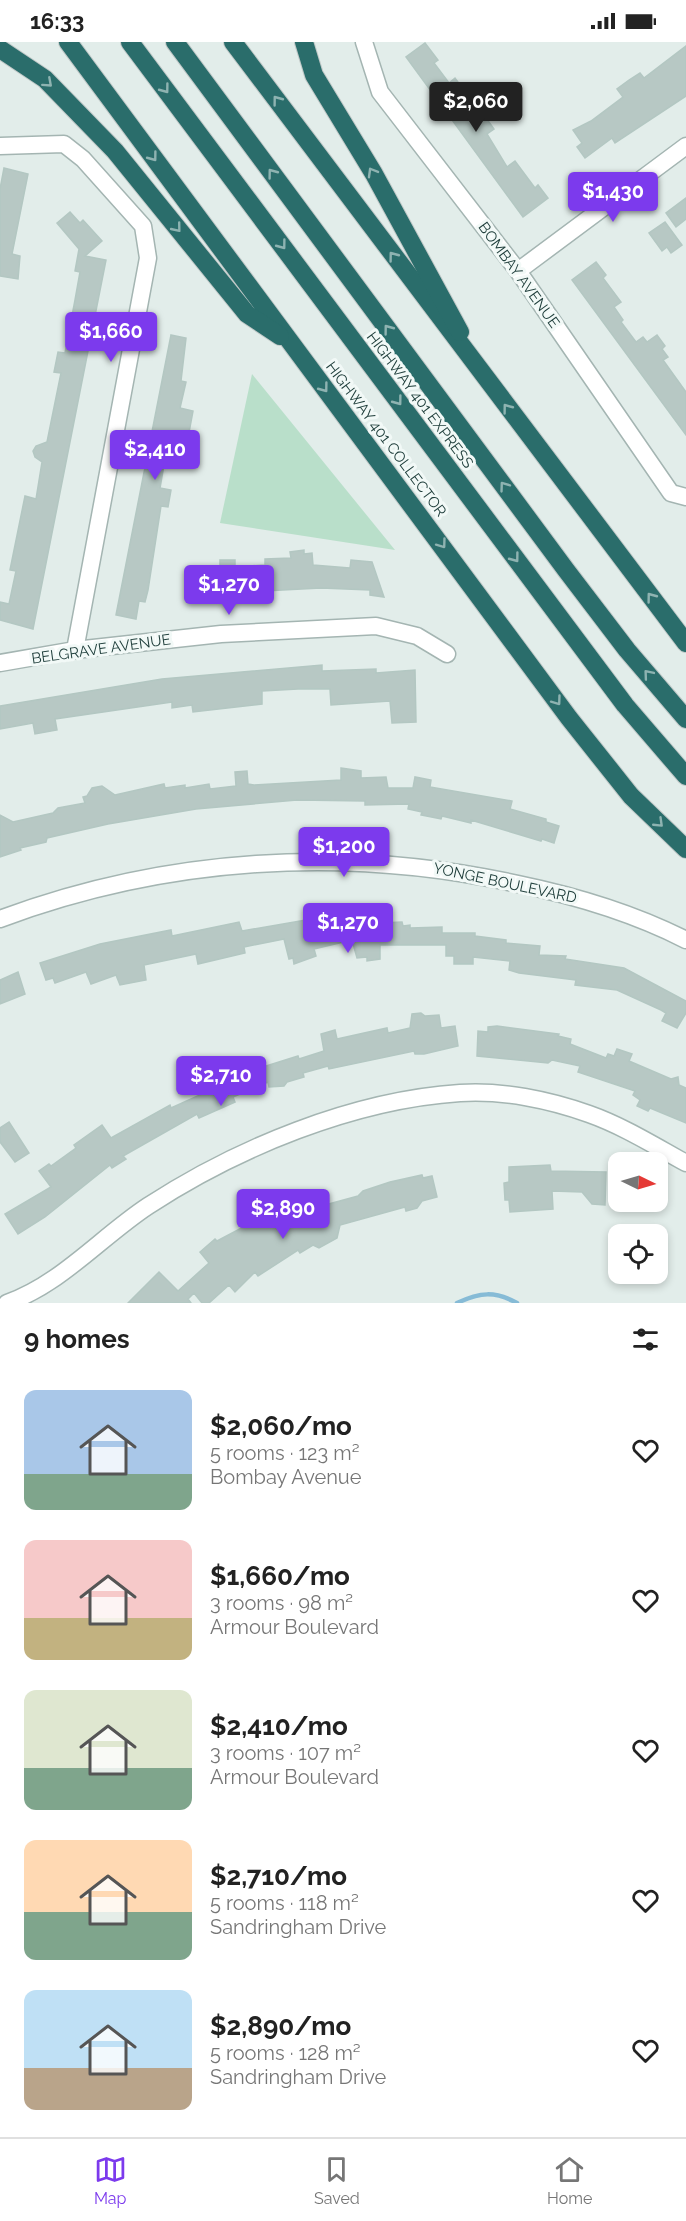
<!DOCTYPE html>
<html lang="en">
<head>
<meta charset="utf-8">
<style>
	:root { --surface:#fff; --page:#f6f6f6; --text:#222; --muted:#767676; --line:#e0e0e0; --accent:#7c3aed }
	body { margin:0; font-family:Raleway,sans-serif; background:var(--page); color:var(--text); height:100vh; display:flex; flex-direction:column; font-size:22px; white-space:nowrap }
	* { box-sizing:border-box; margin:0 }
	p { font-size:20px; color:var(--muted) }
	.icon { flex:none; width:33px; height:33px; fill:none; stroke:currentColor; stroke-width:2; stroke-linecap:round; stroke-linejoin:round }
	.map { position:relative; height:1261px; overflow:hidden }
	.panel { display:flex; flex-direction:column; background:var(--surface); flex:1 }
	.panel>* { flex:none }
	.needle { width:39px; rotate:95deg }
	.buttons { position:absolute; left:608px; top:1110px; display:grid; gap:12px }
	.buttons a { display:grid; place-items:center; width:60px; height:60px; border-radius:12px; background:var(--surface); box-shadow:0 3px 9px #0003; font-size:30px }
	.price { position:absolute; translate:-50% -51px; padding:0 14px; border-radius:6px; background:var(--accent); color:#fff; font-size:20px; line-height:39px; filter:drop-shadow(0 2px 3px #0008) }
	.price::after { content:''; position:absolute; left:50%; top:36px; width:18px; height:14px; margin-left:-9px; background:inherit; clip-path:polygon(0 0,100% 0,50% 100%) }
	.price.active { background:#222; color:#fff }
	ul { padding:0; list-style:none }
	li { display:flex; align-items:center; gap:18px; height:150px; padding:0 24px }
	li span { display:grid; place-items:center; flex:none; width:168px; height:120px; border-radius:12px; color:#555 }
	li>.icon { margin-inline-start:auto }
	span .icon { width:72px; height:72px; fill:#fffc; stroke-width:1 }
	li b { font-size:26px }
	h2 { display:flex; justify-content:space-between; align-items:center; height:72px; padding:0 24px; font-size:26px }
	.status { display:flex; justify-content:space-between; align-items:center; height:42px; padding:0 30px; background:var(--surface); direction:ltr }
	.status svg { height:16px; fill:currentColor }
	.tabs { display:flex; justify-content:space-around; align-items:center; height:84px; border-top:2px solid var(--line); background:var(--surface); font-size:16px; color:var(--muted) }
	.tabs a { display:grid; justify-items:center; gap:3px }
	.tabs .active { color:var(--accent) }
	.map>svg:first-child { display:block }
</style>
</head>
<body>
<div class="status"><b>16:33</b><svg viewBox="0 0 49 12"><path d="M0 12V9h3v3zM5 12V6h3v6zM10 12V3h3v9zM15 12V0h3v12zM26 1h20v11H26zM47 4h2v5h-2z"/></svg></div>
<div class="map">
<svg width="686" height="1261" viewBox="0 0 686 1261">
	<rect width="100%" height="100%" fill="#e2edea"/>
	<polygon fill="#b9dfca" points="252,332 395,508 220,481"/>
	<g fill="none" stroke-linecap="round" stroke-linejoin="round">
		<path stroke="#86bbd6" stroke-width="4.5" d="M457,1261C480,1250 495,1249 517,1261"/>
	</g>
	<g fill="#b7c8c4" stroke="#b3c7c2" stroke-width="1.5">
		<polygon points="425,1 438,18 434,21 449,41 455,36 469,55 461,60 476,79 484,73 494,87 487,92 507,125 515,119 535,146 538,143 548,156 523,175 406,15"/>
		<polygon points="686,4 686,54 615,101 612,96 585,116 577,105 582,101 573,88 591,79 623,55 617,47 629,38 640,31 644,36"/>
		<polygon points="4,126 28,132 12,212 20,214 18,237 0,234 0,147"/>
		<polygon points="686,156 686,177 676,185 666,171"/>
		<polygon points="70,170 80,181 83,178 102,199 85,214 106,218 33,587 0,578 0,560 9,562 16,529 10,528 25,454 36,457 42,420 35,415 33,409 36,404 47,400 61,331 54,330 58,310 65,311 75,258 80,230 75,229 79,207 57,181"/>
		<polygon points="665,180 682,203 671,211 667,205 662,209 649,191"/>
		<polygon points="596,220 606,233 603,236 621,260 614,265 623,278 621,280 636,300 643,295 647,300 657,293 665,304 662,307 668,315 663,318 686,350 686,393 572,238"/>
		<polygon points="171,293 186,296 181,339 186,340 180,366 193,369 188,396 176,394 171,418 165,417 160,446 171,448 168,465 161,464 148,548 145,560 139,559 136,577 116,573"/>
		<polygon points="304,508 304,512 312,511 313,523 350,526 351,518 372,520 384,555 370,553 370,548 321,546 185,553 185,537 192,537 192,532 220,531 220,518 235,518 235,525 265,523 265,517 291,516 290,510"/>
		<polygon points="322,623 322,629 376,627 376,631 415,628 416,680 392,681 390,659 331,663 330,647 298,647 262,649 262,662 193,670 192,663 172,666 172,660 55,677 57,688 35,692 33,681 0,687 0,664 162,637"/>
		<polygon points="341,726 361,729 361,736 386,735 388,746 413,746 415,735 431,738 430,745 512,759 510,767 546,777 546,780 559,784 554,801 542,797 541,799 471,778 471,781 442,774 441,777 421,773 422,770 408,767 409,762 365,763 365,759 297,758 196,767 108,782 47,796 46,800 20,806 21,808 0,815 0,773 13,780 53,771 58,766 85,761 83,755 87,754 92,746 102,744 115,753 164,742 165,746 185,743 185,746 209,742 210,747 236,744 235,730 247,729 248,742 254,743 341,738"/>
		<polygon points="375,872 376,880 379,881 402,880 403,884 410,883 410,886 442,885 442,891 475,891 475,894 506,898 506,901 540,904 539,913 566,914 565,917 624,926 686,959 686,971 677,986 662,979 666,971 661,968 617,948 575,943 576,938 519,931 509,928 510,919 473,915 473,922 454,922 454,914 446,914 446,903 380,903 380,917 367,919 367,915 357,916 352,898 314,907 316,914 294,922 293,916 289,917 284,897 244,905 245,911 198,922 196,912 144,923 146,938 120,943 116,933 91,942 86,930 55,941 53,936 46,938 40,921 100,902 171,888 172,894 239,880 242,889 329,874 334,874 335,878"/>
		<polygon points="18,930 25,952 0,962 0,938"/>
		<polygon points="421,971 425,974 439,973 441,986 455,984 458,1004 424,1012 415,1012 414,1009 329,1027 328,1024 303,1031 304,1035 287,1040 284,1044 269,1045 268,1040 233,1055 235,1060 199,1076 197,1072 123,1114 126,1117 112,1126 110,1123 45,1175 18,1192 5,1172 51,1145 39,1129 49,1122 51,1124 76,1106 74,1103 102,1083 111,1096 170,1063 171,1066 200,1053 198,1049 225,1037 298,1014 299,1017 324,1009 321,992 335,988 337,997 387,986 388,991 410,986 412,972"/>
		<polygon points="497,984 559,992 558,994 571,997 570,1002 606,1016 608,1012 614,1014 617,1007 632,1012 629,1019 671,1037 678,1035 679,1043 686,1046 686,1081 650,1066 648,1069 637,1064 640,1058 633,1053 635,1049 578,1030 580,1024 552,1018 548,1021 477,1014 478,989 488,990 488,985"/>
		<polygon points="9,1080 29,1111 15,1120 0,1100 0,1086"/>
		<polygon points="550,1123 551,1129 606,1130 605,1163 592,1162 582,1150 552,1149 553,1167 510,1170 509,1158 505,1158 504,1141 509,1140 509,1125"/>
		<polygon points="422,1133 423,1136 432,1134 437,1155 422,1159 417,1166 406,1169 405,1165 340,1183 337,1196 319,1206 313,1203 300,1211 298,1208 258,1234 255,1230 235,1250 229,1243 209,1261 202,1261 194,1251 188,1257 191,1261 128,1261 159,1230 178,1249 209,1221 200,1210 215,1197 217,1199 270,1171 273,1176 303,1157 307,1164 321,1156 325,1163 358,1154 363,1149 390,1140"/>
	</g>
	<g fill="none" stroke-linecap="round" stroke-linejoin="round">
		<g stroke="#a4b5b2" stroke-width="19">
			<g id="minor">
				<polyline points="364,0 380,50 518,229 671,451 686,455"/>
				<polyline points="0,104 64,102 83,117 143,184 148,216 75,608"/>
				<polyline points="518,229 686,104"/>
				<polyline points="0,621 75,608 221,592 376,584 417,594 447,612"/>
				<path d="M0,877C166,815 345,804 518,842C576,854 633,871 686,898"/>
				<path d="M7,1261C61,1242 101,1195 148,1164C237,1106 353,1058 460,1051C502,1048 550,1058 589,1072C623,1084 655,1104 686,1121"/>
			</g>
		</g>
		<g stroke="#c1c9c8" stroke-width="20">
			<g id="motorway">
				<polyline points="68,0 569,676 631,754 686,807"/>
				<polyline points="130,0 625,663 686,734"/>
				<polyline points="175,0 566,528 627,608 686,677"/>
				<polyline points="233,0 686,601"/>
				<polyline points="304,0 314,33 374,132 460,290"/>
				<polyline points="0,7 45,37 115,109 247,272 280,294"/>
			</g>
		</g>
		<use href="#minor" stroke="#fff" stroke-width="16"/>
		<use href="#motorway" stroke="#2a6d6b" stroke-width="18"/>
	</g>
	<defs><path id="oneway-chevron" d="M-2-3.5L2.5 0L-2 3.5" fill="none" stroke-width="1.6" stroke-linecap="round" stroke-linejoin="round" transform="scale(1.5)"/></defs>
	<g stroke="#8eb3b1">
		<use href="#oneway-chevron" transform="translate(48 41) rotate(42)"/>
		<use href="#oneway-chevron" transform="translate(165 47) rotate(53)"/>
		<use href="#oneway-chevron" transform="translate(277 58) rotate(-127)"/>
		<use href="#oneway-chevron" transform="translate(153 115) rotate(53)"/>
		<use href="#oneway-chevron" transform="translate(372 130) rotate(-120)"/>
		<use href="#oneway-chevron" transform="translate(272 131) rotate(-127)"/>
		<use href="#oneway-chevron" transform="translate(177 186) rotate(51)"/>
		<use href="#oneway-chevron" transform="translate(282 203) rotate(53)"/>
		<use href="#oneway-chevron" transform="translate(393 214) rotate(-127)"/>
		<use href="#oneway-chevron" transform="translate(388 287) rotate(-127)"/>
		<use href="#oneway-chevron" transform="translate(324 346) rotate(53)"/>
		<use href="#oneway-chevron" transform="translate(398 359) rotate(53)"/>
		<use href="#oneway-chevron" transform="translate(507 366) rotate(-127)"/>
		<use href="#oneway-chevron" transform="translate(504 444) rotate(-126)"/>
		<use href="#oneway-chevron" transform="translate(442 502) rotate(54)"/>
		<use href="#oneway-chevron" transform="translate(515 516) rotate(53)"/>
		<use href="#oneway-chevron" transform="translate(651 555) rotate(-127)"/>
		<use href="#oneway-chevron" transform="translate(648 632) rotate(-130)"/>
		<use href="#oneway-chevron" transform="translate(557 659) rotate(54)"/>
		<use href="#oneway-chevron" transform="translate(659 781) rotate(44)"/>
	</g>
	<g text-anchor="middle" stroke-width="6" stroke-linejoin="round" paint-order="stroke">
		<g font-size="15" fill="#203f3c" stroke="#f2f9f7">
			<text transform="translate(519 233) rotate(54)" y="5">BOMBAY AVENUE</text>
			<text transform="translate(420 358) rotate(53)" y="5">HIGHWAY 401 EXPRESS</text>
			<text transform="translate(386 397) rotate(53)" y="5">HIGHWAY 401 COLLECTOR</text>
			<text transform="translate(101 607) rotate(-8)" y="5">BELGRAVE AVENUE</text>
			<text transform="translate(505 841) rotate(12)" y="5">YONGE BOULEVARD</text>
		</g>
	</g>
</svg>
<div class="buttons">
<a><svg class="needle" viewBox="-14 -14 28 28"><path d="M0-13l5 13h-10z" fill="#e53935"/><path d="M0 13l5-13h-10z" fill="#767676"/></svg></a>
<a><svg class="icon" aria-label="locate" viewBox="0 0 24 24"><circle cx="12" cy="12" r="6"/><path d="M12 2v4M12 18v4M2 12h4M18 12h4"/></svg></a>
</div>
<b class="price active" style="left:476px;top:91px">$2,060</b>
<b class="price" style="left:613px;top:181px">$1,430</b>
<b class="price" style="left:111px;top:321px">$1,660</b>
<b class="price" style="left:155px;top:439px">$2,410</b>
<b class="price" style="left:229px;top:574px">$1,270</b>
<b class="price" style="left:344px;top:836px">$1,200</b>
<b class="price" style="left:348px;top:912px">$1,270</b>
<b class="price" style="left:221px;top:1065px">$2,710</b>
<b class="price" style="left:283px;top:1198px">$2,890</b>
</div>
<section class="panel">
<h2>9 homes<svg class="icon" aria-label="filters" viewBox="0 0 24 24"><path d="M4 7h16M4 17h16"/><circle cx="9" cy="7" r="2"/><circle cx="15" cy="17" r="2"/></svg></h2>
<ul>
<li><span style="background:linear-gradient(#a9c7e8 70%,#7fa58c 0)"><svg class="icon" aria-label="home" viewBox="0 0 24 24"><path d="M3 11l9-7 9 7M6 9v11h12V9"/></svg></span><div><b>$2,060/mo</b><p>5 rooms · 123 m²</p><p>Bombay Avenue</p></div><svg class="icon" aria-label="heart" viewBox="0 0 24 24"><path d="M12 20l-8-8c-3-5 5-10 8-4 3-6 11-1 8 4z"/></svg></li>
<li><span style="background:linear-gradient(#f6c9c9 65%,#c2b280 0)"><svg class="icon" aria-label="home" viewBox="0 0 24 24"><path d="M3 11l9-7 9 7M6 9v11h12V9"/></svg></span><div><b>$1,660/mo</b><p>3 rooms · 98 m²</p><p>Armour Boulevard</p></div><svg class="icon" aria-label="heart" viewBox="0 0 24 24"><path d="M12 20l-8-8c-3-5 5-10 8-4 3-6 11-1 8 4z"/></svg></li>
<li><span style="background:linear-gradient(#dfe7d0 65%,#7fa58c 0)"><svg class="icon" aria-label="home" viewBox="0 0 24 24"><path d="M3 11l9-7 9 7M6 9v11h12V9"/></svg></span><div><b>$2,410/mo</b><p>3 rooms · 107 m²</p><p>Armour Boulevard</p></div><svg class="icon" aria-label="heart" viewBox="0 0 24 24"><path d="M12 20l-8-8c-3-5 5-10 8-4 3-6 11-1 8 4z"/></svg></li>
<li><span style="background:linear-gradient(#ffd9b3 60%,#7fa58c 0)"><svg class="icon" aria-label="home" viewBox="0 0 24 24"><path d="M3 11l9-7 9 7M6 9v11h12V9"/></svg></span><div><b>$2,710/mo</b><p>5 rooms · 118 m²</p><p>Sandringham Drive</p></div><svg class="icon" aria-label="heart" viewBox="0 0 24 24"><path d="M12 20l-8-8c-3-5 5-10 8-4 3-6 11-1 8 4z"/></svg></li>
<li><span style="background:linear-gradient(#bfe0f5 65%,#b9a48a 0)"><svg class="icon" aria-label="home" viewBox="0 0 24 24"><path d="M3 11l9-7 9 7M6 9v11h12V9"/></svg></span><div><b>$2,890/mo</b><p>5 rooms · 128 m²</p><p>Sandringham Drive</p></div><svg class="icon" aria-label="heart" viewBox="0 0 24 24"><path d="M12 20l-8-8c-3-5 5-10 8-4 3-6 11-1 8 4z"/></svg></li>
</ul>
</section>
<nav class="tabs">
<a class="active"><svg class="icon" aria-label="map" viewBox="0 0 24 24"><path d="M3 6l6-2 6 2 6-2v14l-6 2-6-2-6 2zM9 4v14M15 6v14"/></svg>Map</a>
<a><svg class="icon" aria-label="saved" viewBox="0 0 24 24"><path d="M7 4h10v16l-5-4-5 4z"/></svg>Saved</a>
<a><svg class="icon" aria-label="home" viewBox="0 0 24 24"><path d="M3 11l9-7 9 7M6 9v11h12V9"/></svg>Home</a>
</nav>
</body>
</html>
